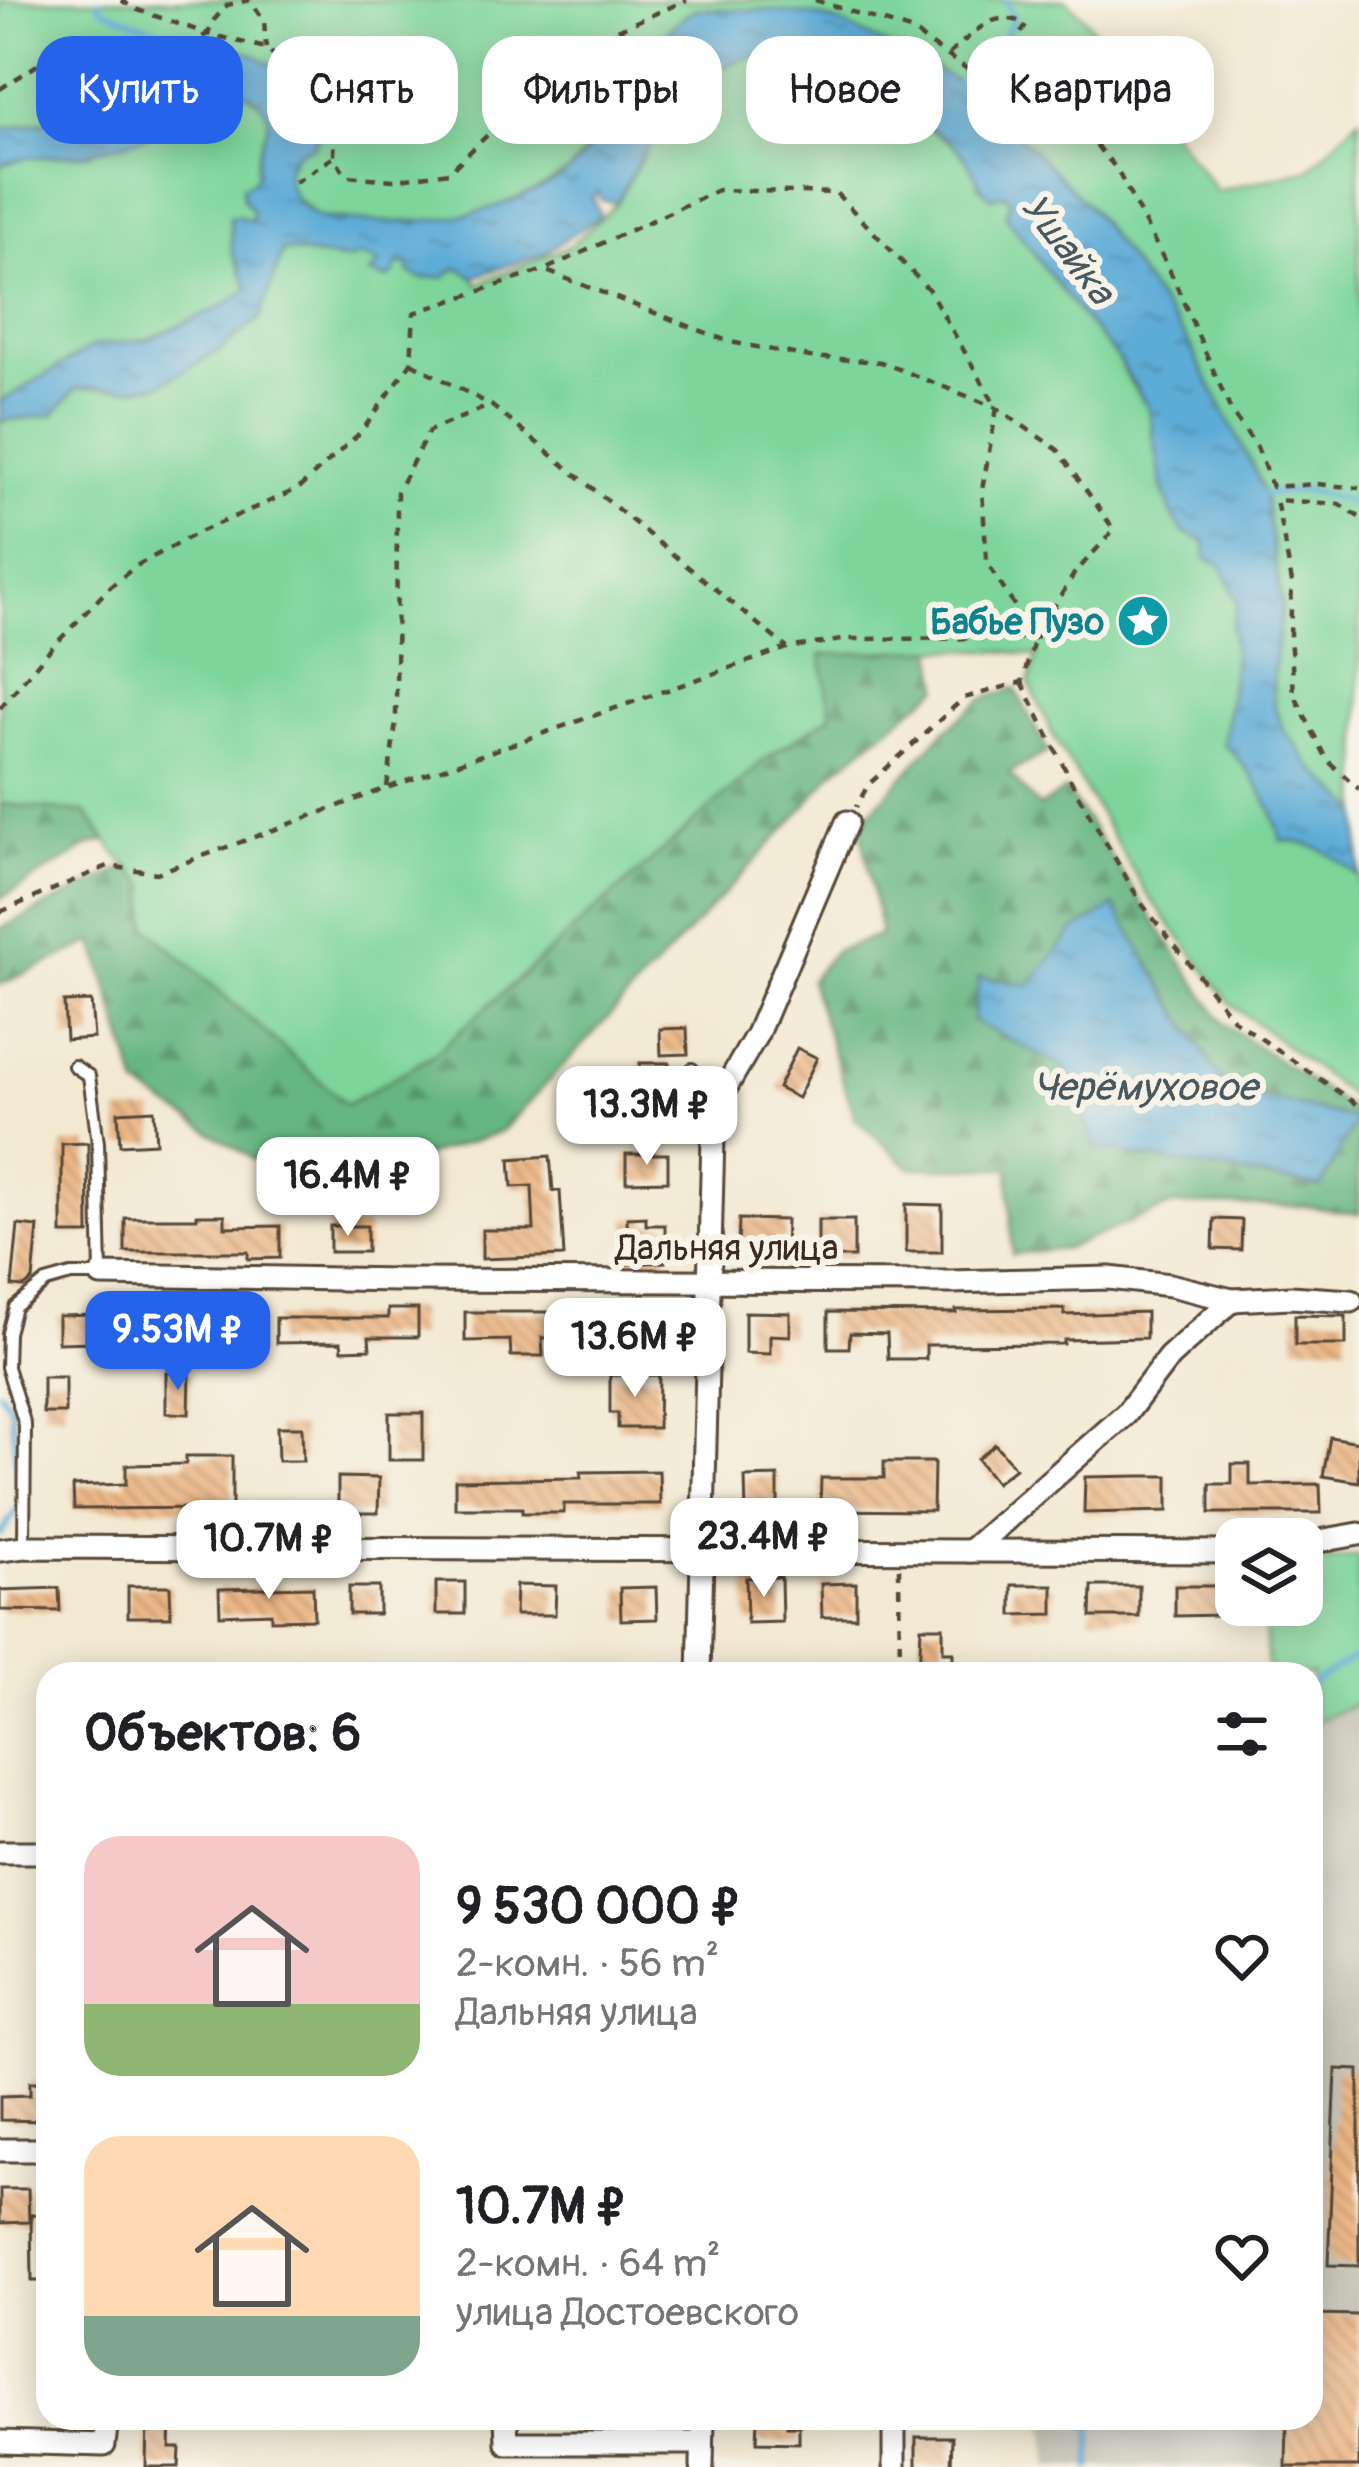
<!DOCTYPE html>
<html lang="ru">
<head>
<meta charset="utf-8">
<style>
	:root { --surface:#fff; --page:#f6f6f6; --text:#202124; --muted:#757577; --accent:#2563eb }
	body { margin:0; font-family:Pangolin,sans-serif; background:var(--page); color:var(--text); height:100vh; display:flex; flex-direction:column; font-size:45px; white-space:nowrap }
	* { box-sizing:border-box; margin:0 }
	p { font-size:39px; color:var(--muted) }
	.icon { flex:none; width:66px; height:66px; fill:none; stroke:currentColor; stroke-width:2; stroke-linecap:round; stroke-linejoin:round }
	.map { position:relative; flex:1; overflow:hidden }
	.sheet { position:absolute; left:36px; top:1662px; width:1287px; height:768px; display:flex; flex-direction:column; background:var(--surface); border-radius:36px; box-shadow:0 6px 30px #0003 }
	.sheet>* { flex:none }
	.top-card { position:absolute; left:36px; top:36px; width:1287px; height:108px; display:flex; gap:24px }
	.controls { position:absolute; left:1215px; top:1518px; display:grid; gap:24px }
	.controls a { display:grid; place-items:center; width:108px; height:108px; border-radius:24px; background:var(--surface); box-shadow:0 6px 30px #0003; font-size:60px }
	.price { position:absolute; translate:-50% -102px; padding:0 27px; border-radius:24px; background:#fff; color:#222; font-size:39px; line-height:78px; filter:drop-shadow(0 3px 6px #0008) }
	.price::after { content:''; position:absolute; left:50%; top:72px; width:36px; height:27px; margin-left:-18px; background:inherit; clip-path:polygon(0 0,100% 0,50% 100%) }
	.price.selected { background:var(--accent); color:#fff }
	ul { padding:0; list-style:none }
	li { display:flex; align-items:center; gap:36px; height:300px; padding:0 48px }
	li span { display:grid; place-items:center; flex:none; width:336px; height:240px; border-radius:36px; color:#555 }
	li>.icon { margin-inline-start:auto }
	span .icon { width:144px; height:144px; fill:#fffc; stroke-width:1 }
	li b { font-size:51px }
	h2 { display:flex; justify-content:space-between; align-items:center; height:144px; padding:0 48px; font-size:51px }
	.pill { padding:0 42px; border-radius:36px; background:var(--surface); box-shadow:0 6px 30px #0003; font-size:42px; line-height:108px }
	.pill.selected { background:var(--accent); color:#fff }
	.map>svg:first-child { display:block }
</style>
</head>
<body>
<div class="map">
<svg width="1359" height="2467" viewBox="0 0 1359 2467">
	<defs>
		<pattern id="forest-firs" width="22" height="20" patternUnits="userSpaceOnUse" patternTransform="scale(3)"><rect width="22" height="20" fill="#66b682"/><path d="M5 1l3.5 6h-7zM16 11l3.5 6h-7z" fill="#55946a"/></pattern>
		<pattern id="water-ripples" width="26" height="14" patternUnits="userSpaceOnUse" patternTransform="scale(3)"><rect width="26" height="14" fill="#5dacd7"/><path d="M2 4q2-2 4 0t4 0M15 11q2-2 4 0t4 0" fill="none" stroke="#4e8cae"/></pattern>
		<pattern id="building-back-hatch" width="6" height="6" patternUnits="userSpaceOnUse" patternTransform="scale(3)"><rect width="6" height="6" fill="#ecb787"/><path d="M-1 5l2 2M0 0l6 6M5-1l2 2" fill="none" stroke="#c0956e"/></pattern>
	</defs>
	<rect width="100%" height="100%" fill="#f7f3e8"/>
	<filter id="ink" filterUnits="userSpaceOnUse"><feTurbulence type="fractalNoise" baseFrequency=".00833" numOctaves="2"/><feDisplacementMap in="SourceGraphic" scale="24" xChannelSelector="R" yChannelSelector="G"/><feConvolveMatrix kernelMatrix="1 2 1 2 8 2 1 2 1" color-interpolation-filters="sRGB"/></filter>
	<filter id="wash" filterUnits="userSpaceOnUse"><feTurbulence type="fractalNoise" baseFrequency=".004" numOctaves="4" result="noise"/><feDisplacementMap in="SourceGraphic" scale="48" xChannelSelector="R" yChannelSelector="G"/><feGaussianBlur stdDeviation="2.7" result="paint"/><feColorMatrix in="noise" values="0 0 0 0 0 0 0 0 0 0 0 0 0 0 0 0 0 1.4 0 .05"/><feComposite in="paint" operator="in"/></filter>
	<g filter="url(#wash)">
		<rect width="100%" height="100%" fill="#f3e9d3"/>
		<polygon fill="#c6c5b8" points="1359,1703 1359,2467 1050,2467 1044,2418 1311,2418 1311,1723"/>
		<g fill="#7dd59a" stroke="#5c805c" stroke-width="3">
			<polygon points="0,0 1066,0 1084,17 1217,191 1309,169 1359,118 1359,812 1306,761 1298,746 1284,732 1274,704 1273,676 1282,604 1264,494 1253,467 1186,338 1090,208 987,104 967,87 925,64 842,24 813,15 766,10 695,9 620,94 602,129 569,171 535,191 483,212 446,220 401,224 318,217 289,191 286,171 297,152 319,135 324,116 318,101 279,69 194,58 129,100 101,111 0,129"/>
			<path d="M777,55L802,58L842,74L955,146L974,168L979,188L1005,194L1011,202L1006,216L1081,316L1119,360L1131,384L1149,409L1163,490L1221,563L1238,603L1232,626L1234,660L1224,744C1249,768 1275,806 1281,840C1313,840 1336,856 1359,877V1102L1231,1004L1146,893L1053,735L1029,683L1037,656C967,643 892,652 822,655L832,716L768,757L432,1056L346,1105L147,927L146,885L115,852L86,813L0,804V421L77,388H133L158,385L217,353L260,318L283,250L345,260L361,256L381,263L393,275L398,264H408L409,273C429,282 440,275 459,268L474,277L478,284L570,246L617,203L653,138L683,98L710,74L748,56Z"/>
			<path d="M236,87C298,122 251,129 258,174L243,198L253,211L252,222L232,252L250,289L218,309L149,339L94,346L0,402V165L27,158L84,154L146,137L181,107L206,93Z"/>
			<polygon points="1359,1555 1359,1703 1311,1723 1311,1674 1268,1674 1263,1605 1302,1605 1302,1564"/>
		</g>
		<g fill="url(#forest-firs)" stroke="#507050" stroke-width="3" fill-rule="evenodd">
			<polygon points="934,649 940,687 833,772 796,817 501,1132 308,1193 138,1087 94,942 0,985 0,929 128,866 146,885 147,927 347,1105 432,1056 768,757 831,716 821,655"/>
			<path d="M1015,688L1048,752L1009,773L1039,807L1066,790L1224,1024L1359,1114V1214L1304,1206L1172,1205L1067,1248L1012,1254L1009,1168H910L855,1118L810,980L835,951L881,935L860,824L943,732L983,699ZM1114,906L1227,1090L1355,1119L1096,1149L1065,1067L973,1021L979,977L1029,985Z"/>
			<polygon points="0,804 86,813 106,841 90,845 0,899"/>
		</g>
		<g fill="url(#water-ripples)" stroke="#4c6b7a" stroke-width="3">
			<path d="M695,9L766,10L813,15L842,24L925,64L967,87L987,104L1090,208L1186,338L1253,467L1264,494L1282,604L1273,676L1274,705L1284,732L1298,746L1306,761L1359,812V877C1336,856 1313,840 1281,841C1275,806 1249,768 1224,744L1234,660L1232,626L1238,603L1221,564L1206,559L1205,540L1184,533L1173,517L1163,490L1149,409L1119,360L1081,316L1006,216L1011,201L1005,194L992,198C974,184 974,164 956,147C934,127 903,114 878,98C854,82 832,67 805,59C710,31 652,132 617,203L601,200L598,192L593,197L600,216L545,253L474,277L459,268L450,271L446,277L420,278L409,273L408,264H398L393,275L387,279L370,274L380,263L361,256L346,260L283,250L260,318L217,352L158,385L133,388H77L53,415L0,421V402L94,346L149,339L218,309L249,289L232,252L230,217L238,216L252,221L253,211L243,198L242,187L253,181L258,174C251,130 298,121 236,87L206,93L181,107L146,137L84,154L27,158L0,165V129C42,122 88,119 127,101C160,86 186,53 224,48C249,44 315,87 322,111C325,122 319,135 314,146C308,148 302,149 297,153C273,173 296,209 320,217C330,221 345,220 356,221C419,225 477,219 534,191C545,187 557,180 566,173C590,156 604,124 618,98C635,66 663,29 695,9Z"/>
			<polygon points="1114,906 1227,1090 1356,1119 1321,1187 1096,1149 1064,1067 973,1021 979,977 1029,985 1074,931"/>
		</g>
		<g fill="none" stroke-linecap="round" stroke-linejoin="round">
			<g stroke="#5dacd7" stroke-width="6">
				<polyline points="98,0 102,9 189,43 198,60"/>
				<polyline points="953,86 992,65 1014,17 1005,0"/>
				<polyline points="1257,495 1304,490 1359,504"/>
				<polyline points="0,1392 11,1407 20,1506 0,1534"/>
				<polyline points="1311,1683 1359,1655"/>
				<polyline points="1091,2467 1092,2418"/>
			</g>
		</g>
		<g id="blocks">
			<g fill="url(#building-back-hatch)">
				<polygon points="91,1001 94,1038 66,1040 64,1002"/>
				<polygon points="687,1028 688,1054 661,1055 660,1029"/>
				<polygon points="797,1048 817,1058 798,1098 778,1088"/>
				<polygon points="640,1063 669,1063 668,1105 640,1105"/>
				<polygon points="154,1110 156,1143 120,1145 118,1112"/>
				<polygon points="88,1143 89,1234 62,1234 62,1144"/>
				<polygon points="626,1154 668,1154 668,1181 626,1182"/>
				<polygon points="550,1156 553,1191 560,1191 564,1256 482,1259 482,1230 534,1230 532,1186 512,1187 510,1159"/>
				<polygon points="906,1204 942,1205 942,1252 906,1252"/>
				<polygon points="197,1215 225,1215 225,1227 280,1226 280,1258 248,1259 248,1252 125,1252 125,1218 197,1218"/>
				<polygon points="646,1217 646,1225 665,1225 665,1262 628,1264 627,1218"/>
				<polygon points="739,1219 786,1220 785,1250 738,1248"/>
				<polygon points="1214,1219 1242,1220 1241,1250 1213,1249"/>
				<rect x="818" y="1220" width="36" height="37"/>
				<polygon points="18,1225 38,1227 33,1280 24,1287 12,1286"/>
				<rect x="330" y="1226" width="37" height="26"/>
				<polygon points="388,1309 418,1309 418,1337 369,1337 370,1349 342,1350 341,1342 276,1343 276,1318 388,1318"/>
				<polygon points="1064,1309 1064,1315 1146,1312 1146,1338 1064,1340 1064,1344 926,1345 926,1359 888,1359 887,1334 850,1333 849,1348 828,1348 828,1312 956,1313 956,1310"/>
				<rect x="127" y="1311" width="24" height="30"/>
				<polygon points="465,1312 566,1312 567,1337 542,1338 543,1356 511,1356 510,1340 465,1341"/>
				<polygon points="745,1312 790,1313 790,1336 770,1335 770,1354 745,1353"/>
				<polygon points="94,1315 94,1342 58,1343 58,1316"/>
				<polygon points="1295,1315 1346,1316 1346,1345 1295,1345"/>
				<polygon points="243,1319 244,1348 205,1348 204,1320"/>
				<polygon points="166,1372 190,1373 189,1414 166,1413"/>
				<polygon points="610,1375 659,1375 658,1428 618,1428 618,1413 610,1413"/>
				<rect x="43" y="1377" width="22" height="36"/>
				<rect x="389" y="1413" width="34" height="47"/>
				<polygon points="277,1427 302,1427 303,1461 278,1461"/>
				<polygon points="1330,1437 1359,1442 1359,1482 1323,1476"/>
				<polygon points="995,1444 1015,1468 996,1483 977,1459"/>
				<polygon points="186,1456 232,1456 232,1508 74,1509 73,1486 126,1484 126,1465 186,1464"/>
				<polygon points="884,1462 934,1462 933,1511 820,1510 821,1478 884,1478"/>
				<polygon points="1232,1464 1250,1464 1250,1485 1320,1484 1321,1513 1210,1513 1210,1484 1232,1484"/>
				<polygon points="659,1471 660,1504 564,1504 564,1513 522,1513 522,1508 455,1508 455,1480 581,1478 581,1472"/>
				<polygon points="778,1476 778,1510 746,1511 745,1477"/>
				<polygon points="1140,1476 1168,1476 1168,1511 1084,1513 1085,1477"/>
				<polygon points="338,1477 379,1478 378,1513 338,1513"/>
				<polygon points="781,1577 782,1622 747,1623 746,1578"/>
				<rect x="436" y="1582" width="29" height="32"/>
				<polygon points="856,1583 856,1617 822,1617 821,1584"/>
				<polygon points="516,1585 556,1586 555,1615 515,1615"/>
				<polygon points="1012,1585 1053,1585 1053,1614 1012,1615"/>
				<polygon points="128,1586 170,1586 171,1617 128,1617"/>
				<polygon points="1092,1586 1139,1586 1139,1617 1091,1617"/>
				<polygon points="1175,1586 1220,1586 1220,1615 1175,1616"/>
				<polygon points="313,1587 314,1619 271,1620 271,1613 220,1615 219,1589"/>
				<rect x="349" y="1587" width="30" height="27"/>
				<polygon points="656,1587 657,1619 621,1620 620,1588"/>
				<polygon points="59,1588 60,1611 0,1610 0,1590"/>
				<polygon points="921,1627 943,1627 943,1652 953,1652 953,1674 919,1674"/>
				<polygon points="1336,2069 1359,2070 1359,2266 1328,2265"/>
				<polygon points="30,2082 48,2082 48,2121 0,2120 0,2096 30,2095"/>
				<polygon points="0,2189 28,2189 29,2222 0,2223"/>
				<polygon points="48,2214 48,2281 32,2281 31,2215"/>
				<polygon points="1311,2314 1359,2315 1359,2467 1286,2467 1287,2418 1311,2418"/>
				<polygon points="147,2418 171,2418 170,2448 180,2448 179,2467 146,2467"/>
				<polygon points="758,2418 787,2418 787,2426 799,2426 799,2443 757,2442"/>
				<polygon points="916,2437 952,2437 951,2467 916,2467"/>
			</g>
		</g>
	</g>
	<g filter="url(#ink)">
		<use href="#blocks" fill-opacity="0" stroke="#574739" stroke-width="3"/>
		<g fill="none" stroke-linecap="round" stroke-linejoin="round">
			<g stroke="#574739" stroke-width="16">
				<g id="lane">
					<polyline points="692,1069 706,1087 721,1096"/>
					<polyline points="24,1547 25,1425 7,1367 8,1333 15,1307 46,1282 71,1275 101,1275 98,1143 89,1076 74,1066"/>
				</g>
			</g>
			<g stroke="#574739" stroke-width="27">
				<g id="street">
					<polyline points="101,1275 398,1280 949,1282 1109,1278 1170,1285 1232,1300 1291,1297 1351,1301"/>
					<polyline points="1302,1544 1359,1534"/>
					<polyline points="0,1550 24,1547 1236,1552"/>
					<polyline points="970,1551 1126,1414 1169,1357 1232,1300"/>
					<polyline points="699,1674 713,1136 721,1096 757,1034 847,822"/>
					<polyline points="0,1852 48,1852"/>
					<polyline points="0,2150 48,2150"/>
					<polyline points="506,2418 507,2443 702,2443"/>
					<polyline points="894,2418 894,2467"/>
					<polyline points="0,2442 104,2445 107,2418"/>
					<polyline points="702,2467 703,2418"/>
				</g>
			</g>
			<g stroke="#574739" stroke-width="4.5" stroke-dasharray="9 9" stroke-linecap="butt">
				<polyline points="121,0 135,9 208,34 214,20 227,5 250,0 264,20 266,48"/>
				<polyline points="815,0 910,30 979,77 1057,101 1116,168 1170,271 1232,413 1257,447 1272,487 1317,484 1359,488"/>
				<path d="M949,54C973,34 995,6 1026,25L991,79"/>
				<polyline points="0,89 45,60 99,48 136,56 189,43 208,34 266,48 299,78 329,94 335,114 334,157 347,176 393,180 449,172 502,121 596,97 617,30 687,0"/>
				<polyline points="295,182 334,157"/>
				<polyline points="411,363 491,405 787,648"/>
				<polyline points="1359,517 1339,504 1276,500 1292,582 1290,635 1294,694 1326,759 1359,789"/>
				<polyline points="1022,682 1077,793 1141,903 1234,1020 1359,1106"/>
				<polyline points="0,708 44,656 111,586 136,566 199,532 298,489 361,432 411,363 414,313 544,270 718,190 836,193 929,290 997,408 982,490 987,563 1035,638 1022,682 964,698 868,785 856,807"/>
				<polyline points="387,787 396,722 397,492 429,431 491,405"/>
				<polyline points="0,912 108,866 157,873 387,788 787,648 849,639 1035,638 1074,574 1114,530 1058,450 997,408 881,362 810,357 730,342 544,270"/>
				<polyline points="899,1568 900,1674"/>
			</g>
			<use href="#lane" stroke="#fff" stroke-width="10"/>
			<use href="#street" stroke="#fff" stroke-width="21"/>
		</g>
	</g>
	<defs>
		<g id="sight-disc" transform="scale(2.7)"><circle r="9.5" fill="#0f9aa8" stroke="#f7f3e8"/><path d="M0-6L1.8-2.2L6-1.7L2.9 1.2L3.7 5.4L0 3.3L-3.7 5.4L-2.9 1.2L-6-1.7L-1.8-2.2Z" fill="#fff"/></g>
	</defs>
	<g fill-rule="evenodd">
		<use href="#sight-disc" x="1143" y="621"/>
	</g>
	<g text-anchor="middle" stroke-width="12" stroke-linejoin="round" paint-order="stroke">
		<g font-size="36" font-weight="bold" fill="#0d838f" stroke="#f7f3e8" text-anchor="end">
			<text x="1104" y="634">Бабье Пузо</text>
		</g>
		<g font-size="36" fill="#3b2a1e" stroke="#f7f3e8">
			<text x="727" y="1260">Дальняя улица</text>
		</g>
		<g font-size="39" font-style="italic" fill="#47585f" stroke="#f7f3e8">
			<text transform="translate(1069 248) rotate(53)" y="14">Ушайка</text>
			<text x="1145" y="1100">Черёмуховое</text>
		</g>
	</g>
</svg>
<div class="controls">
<a><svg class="icon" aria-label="layers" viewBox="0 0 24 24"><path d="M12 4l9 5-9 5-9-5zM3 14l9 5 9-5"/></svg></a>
</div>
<b class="price" style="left:647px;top:1168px">13.3M ₽</b>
<b class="price" style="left:348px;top:1239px">16.4M ₽</b>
<b class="price selected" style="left:178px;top:1393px">9.53M ₽</b>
<b class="price" style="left:635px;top:1400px">13.6M ₽</b>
<b class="price" style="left:764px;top:1600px">23.4M ₽</b>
<b class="price" style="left:269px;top:1602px">10.7M ₽</b>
<div class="top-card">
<a class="pill selected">Купить</a>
<a class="pill">Снять</a>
<a class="pill">Фильтры</a>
<a class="pill">Новое</a>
<a class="pill">Квартира</a>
</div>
<section class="sheet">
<h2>Объектов: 6<svg class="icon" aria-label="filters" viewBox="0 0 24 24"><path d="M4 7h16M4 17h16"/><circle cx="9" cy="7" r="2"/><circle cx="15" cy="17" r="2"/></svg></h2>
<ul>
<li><span style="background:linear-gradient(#f6c9c9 70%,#8fb573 0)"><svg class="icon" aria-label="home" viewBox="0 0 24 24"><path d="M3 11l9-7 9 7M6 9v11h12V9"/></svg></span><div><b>9 530 000 ₽</b><p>2-комн. · 56 m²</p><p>Дальняя улица</p></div><svg class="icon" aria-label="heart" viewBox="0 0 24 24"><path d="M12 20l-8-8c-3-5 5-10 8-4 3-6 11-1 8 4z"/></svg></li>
<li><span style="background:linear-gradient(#ffd9b3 75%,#7fa58c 0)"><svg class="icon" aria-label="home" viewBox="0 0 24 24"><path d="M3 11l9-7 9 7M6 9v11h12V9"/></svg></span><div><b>10.7M ₽</b><p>2-комн. · 64 m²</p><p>улица Достоевского</p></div><svg class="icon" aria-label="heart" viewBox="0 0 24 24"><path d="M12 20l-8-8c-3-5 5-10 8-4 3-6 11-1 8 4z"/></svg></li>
</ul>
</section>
</div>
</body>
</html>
